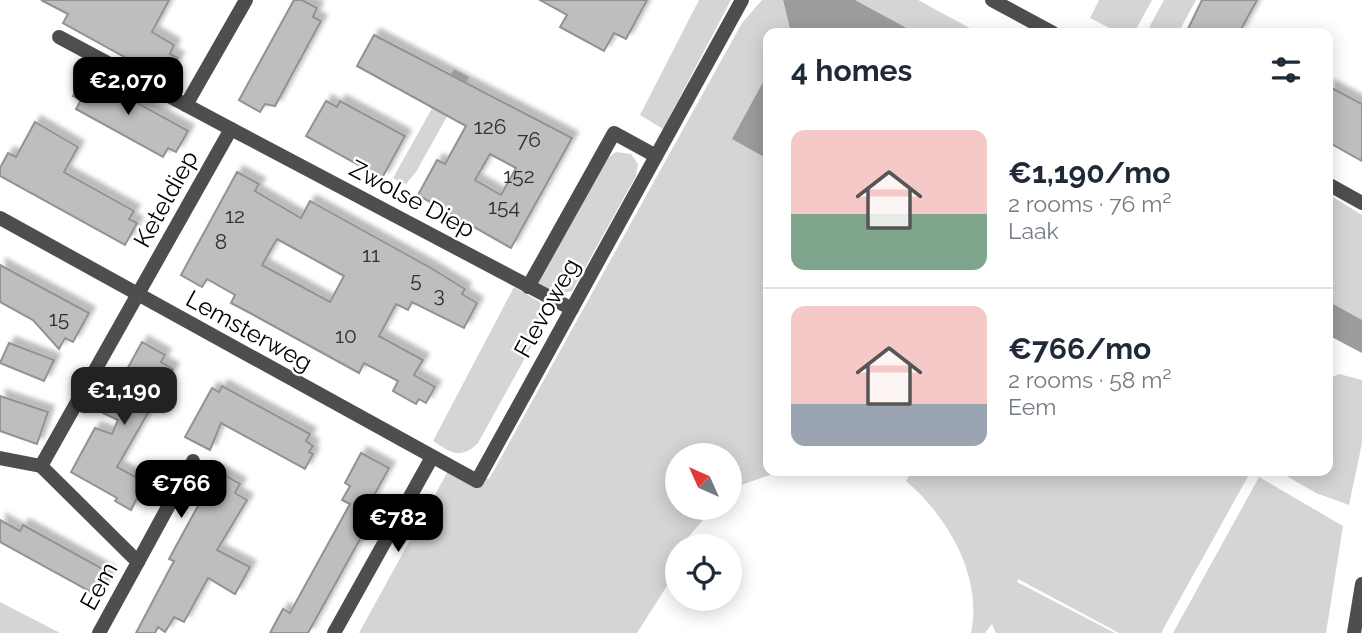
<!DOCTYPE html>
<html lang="en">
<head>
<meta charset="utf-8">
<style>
	:root { --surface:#fff; --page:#f6f6f7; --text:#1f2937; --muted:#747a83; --line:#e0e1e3; --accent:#000 }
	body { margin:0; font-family:Raleway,sans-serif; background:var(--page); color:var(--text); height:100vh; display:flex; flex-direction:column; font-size:26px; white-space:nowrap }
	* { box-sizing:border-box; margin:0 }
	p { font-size:23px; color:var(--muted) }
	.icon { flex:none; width:38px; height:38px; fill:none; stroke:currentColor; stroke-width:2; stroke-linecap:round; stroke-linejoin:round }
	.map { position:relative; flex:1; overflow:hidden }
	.panel { position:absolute; left:763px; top:28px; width:570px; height:448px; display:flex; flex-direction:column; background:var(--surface); border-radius:14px; box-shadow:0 4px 18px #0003 }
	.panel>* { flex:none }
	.needle { width:46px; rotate:315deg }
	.fabs { position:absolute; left:665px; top:443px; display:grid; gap:14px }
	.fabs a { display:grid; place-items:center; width:77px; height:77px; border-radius:50%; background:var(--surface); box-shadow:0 4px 18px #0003; font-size:35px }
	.price { position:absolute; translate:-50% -60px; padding:0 16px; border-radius:14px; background:var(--accent); color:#fff; font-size:23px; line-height:46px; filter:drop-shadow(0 2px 4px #0008) }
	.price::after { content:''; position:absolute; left:50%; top:42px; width:21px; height:16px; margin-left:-10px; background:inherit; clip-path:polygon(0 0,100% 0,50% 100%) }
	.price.on { background:#222; color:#fff }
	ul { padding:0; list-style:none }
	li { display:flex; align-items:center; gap:21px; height:175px; padding:0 28px }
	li+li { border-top:2px solid var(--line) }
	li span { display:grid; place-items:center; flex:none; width:196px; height:140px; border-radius:14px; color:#555 }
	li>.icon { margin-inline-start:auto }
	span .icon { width:84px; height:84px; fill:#fffc; stroke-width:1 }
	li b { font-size:30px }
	h2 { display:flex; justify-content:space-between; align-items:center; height:84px; padding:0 28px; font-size:30px }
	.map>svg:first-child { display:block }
</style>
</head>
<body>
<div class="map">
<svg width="1362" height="633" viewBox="0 0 1362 633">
	<defs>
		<filter id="shadow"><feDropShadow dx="6" dy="-6" stdDeviation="2" flood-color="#0004"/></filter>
	</defs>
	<rect width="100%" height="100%" fill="#fff"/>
	<g fill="#d5d5d5">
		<polygon points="699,0 731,0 663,129 640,115"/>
		<polygon points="762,0 783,0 791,33 768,33 768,471 781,471 730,489 730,455 677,455 677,508 713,508 681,546 677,546 677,577 672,578 637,633 359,633 448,471 489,479 742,23"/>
		<polygon points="855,0 918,0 979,33 916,33"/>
		<polygon points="1099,0 1152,0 1134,33 1119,33 1090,18"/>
		<polygon points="1164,0 1196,0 1178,33 1146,33"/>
		<polygon points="454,69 469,77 416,172 406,184 393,178"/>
		<path d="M616,152L631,154L638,164L636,176L572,291C557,294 548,294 537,282L605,160Z"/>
		<polygon points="1328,194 1362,215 1362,320 1328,301"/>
		<path d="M514,287L540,302L546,320L478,443C461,460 451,453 433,441Z"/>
		<polygon points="1339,374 1362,380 1362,443 1349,505 1316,493 1278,471 1328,471 1328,379"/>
		<path d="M912,471H1251L1161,633H1119L1018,579L1017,582L1115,633H996L992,624L985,633H971C983,576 947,516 906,481Z"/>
		<polygon points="1259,477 1343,526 1326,633 1173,633"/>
		<polygon points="0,602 60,633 0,633"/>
	</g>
	<g fill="#9c9c9c">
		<polygon points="783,0 855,0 916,33 791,33"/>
		<polygon points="767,75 768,75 768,159 732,139"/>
		<polygon points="1328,301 1362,320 1362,353 1328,335"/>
	</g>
	<g fill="#bebebe" stroke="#929292" stroke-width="2" fill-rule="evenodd" filter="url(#shadow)">
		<polygon points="41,0 169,0 152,32 174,45 170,54 178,58 166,80 63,23 68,14"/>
		<polygon points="294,0 302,0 317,8 313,17 321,21 275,106 265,104 260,112 239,100"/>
		<polygon points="540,0 647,0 626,39 614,33 604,51 560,27 567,15"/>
		<polygon points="1202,0 1257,0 1239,33 1186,33"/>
		<path d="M374,35L572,138L511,248L418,195L437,160L445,164L466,126L357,66ZM490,154L516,168L501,195L475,180Z"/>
		<polygon points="85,74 188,131 176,152 168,148 163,157 76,109 81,100 73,96"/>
		<polygon points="1328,86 1362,104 1362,161 1328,142"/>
		<polygon points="326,101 337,107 340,101 405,136 382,178 306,136"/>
		<polygon points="35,122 78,147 64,172 134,211 129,219 137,223 125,245 0,176 0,168 8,153 16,157"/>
		<path d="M237,172L259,184L255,191L301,218L310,201L431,268L465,289L462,294L477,303L464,328L412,302L408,310L396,304L379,336L423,360L414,375L435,387L426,403L419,399L416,404L393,391L398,381L364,363L359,373L250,313L231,303L235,295L207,279L202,287L181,275ZM277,239L344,276L330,302L262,265Z"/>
		<polygon points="0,265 89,313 73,342 65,338 59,349 33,320 0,302"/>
		<polygon points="142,342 165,355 161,362 173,369 117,467 145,482 131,510 115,501 117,498 71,472 95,428 112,434 118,420 103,413"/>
		<polygon points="9,343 54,360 44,381 0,363"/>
		<polygon points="222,386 310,434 306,441 313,446 309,452 313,454 305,469 221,423 210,450 185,437 212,388 219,392"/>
		<polygon points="0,396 48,412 37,444 0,431"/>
		<polygon points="361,453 389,468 361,519 369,523 308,633 270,633 283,609 290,613 350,504 342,500 350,486 345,483"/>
		<polygon points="217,471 240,484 235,493 247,500 217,550 250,567 235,594 208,578 184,622 174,617 165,632 158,627 155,633 136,633 174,561 169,559"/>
		<polygon points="0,520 20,531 23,525 110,573 98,596 0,542"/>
	</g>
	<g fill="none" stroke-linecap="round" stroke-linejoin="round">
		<g stroke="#4e4e4e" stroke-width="14">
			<polyline points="992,0 1053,33"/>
			<polyline points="59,37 186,105"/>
			<polyline points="231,129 572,309"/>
			<polyline points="1328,184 1362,203"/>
			<polyline points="0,218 477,481 742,0"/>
			<polyline points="528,287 614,133 656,156"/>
			<polyline points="0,458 41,466 231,129 186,105 246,0"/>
			<polyline points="41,466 138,562 99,633"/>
			<polyline points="138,562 193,461"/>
			<polyline points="334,633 431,459"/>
		</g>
		<polyline stroke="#4e4e4e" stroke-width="14" points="1354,633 1362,584"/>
	</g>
	<g text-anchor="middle" stroke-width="5" stroke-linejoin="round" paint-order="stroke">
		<g font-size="21" fill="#303030">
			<text x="490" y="134">126</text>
			<text x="529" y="147">76</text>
			<text x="519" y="183">152</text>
			<text x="504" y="214">154</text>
			<text x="235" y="223">12</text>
			<text x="221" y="249">8</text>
			<text x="371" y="262">11</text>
			<text x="416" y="287">5</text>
			<text x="439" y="302">3</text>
			<text x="59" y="326">15</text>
			<text x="346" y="343">10</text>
		</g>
		<g font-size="24" fill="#000" stroke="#fff">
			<text transform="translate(166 199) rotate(-61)" y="8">Keteldiep</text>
			<text transform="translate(412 199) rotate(28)" y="8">Zwolse Diep</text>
			<text transform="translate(547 308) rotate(-61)" y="8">Flevoweg</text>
			<text transform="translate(249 331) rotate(29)" y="8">Lemsterweg</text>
			<text transform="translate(99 586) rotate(-61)" y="8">Eem</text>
		</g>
	</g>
</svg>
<div class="fabs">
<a><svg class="needle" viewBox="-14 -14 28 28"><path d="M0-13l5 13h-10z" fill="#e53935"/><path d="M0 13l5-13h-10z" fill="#747a83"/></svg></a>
<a><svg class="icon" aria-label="locate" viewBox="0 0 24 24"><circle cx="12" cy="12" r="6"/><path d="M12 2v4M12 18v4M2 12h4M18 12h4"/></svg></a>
</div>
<b class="price" style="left:128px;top:117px">€2,070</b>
<b class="price on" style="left:124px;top:427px">€1,190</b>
<b class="price" style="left:181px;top:520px">€766</b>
<b class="price" style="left:398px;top:554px">€782</b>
<section class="panel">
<h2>4 homes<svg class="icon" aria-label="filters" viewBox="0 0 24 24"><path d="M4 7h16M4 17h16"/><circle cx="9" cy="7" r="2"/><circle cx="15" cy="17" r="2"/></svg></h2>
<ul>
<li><span style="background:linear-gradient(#f6c9c9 60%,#7fa58c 0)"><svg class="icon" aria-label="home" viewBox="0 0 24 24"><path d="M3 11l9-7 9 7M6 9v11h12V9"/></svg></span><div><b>€1,190/mo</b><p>2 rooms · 76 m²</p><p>Laak</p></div></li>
<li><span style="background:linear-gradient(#f6c9c9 70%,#9aa5b1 0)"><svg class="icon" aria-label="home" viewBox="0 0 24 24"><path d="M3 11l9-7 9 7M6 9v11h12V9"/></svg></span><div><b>€766/mo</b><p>2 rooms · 58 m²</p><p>Eem</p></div></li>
</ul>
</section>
</div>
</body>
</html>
